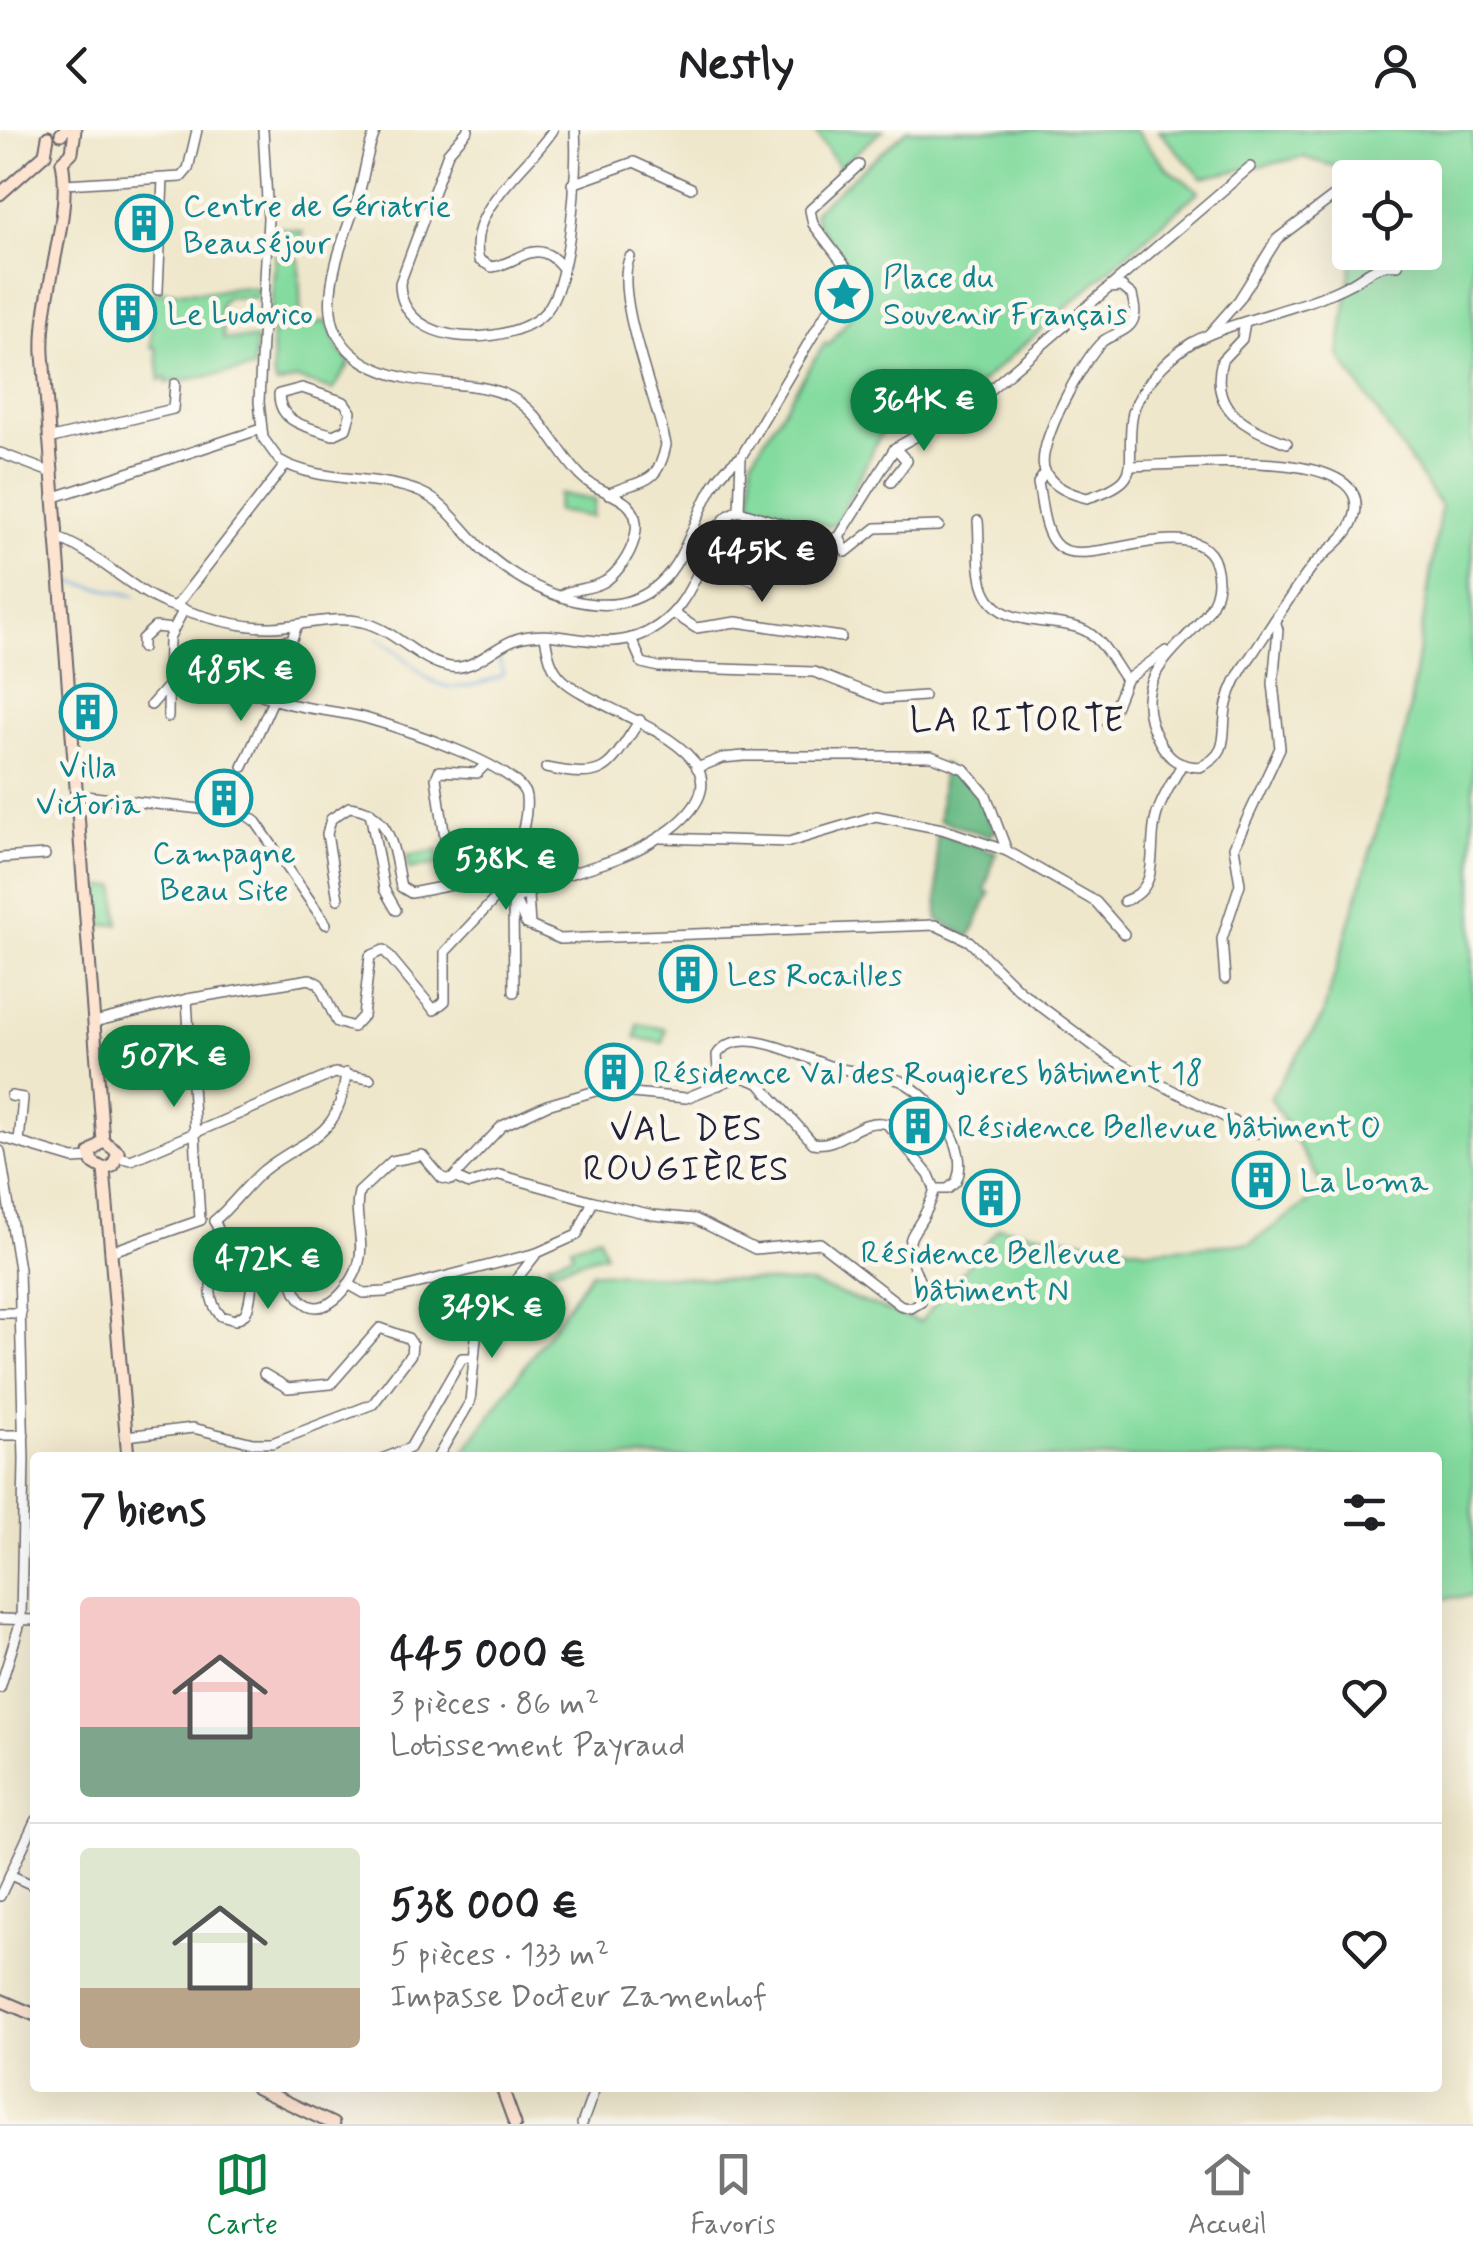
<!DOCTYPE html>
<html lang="fr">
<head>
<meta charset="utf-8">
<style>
	:root { --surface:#fff; --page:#f2f2f2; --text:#202124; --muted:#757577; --line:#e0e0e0; --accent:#0b8043 }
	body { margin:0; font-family:Mynerve,sans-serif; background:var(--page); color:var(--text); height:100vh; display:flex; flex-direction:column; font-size:38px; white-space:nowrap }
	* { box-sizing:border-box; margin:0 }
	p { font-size:32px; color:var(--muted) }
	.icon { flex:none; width:55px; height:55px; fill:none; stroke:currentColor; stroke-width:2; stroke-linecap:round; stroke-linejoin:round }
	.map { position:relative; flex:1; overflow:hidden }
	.details { position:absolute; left:30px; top:1322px; width:1412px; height:640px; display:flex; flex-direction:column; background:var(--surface); border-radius:10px; box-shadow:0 10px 40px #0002 }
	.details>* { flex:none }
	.tools { position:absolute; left:1332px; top:30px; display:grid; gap:20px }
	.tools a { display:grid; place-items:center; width:110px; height:110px; border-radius:10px; background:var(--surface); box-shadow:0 10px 40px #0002; font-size:50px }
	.price { position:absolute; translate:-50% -85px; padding:0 22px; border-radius:35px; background:var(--accent); color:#fff; font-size:32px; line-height:65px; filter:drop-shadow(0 2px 5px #0008) }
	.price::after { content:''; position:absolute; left:50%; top:60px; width:30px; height:22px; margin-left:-15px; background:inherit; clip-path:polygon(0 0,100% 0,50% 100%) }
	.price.on { background:#222; color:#fff }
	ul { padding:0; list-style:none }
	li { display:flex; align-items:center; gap:30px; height:250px; padding:0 50px }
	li+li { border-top:2px solid var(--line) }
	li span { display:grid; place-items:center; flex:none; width:280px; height:200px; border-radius:10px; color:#555 }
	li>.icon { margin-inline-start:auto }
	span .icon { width:120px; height:120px; fill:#fffc; stroke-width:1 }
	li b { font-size:42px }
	h2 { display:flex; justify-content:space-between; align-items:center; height:120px; padding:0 50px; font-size:42px }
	header { display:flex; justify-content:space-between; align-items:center; height:130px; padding:0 50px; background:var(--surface); font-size:45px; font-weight:800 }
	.tab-bar { display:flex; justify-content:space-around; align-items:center; height:140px; border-top:2px solid var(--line); background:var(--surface); font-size:28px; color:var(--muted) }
	.tab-bar a { display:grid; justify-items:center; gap:5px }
	.tab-bar .on { color:var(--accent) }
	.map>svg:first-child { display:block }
</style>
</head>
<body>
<header><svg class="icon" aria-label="back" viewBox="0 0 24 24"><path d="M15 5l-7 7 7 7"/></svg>Nestly<svg class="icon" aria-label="person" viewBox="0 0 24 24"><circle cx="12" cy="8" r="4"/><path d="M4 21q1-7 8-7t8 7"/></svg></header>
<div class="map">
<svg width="1473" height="1994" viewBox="0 0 1473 1994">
	<rect width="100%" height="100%" fill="#fbf7ec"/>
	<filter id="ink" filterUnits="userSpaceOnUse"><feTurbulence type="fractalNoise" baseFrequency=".01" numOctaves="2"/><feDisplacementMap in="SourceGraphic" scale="20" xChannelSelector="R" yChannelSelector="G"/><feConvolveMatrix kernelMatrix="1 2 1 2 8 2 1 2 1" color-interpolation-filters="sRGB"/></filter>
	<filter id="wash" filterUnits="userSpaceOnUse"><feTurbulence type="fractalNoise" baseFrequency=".0048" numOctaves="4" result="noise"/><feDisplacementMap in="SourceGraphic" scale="40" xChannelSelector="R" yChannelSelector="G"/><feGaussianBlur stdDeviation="2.25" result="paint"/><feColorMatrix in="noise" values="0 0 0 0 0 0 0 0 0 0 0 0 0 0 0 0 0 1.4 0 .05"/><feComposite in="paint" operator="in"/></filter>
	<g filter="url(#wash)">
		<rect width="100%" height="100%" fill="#efe7cb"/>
		<g fill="#83db9f" stroke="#527e6d" stroke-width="2.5">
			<polygon points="814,0 883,0 839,37"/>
			<polygon points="907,0 1135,0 1167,38 1199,61 954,276 909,248 837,392 830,396 752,375 752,329 825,213 829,215 869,162 816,92 814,81"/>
			<polygon points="1158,0 1473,0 1473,1466 1438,1469 1438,1328 460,1328 591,1142 812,1154 920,1192 999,1097 1149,1120 1251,1113 1325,1060 1270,967 1322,888 1407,595 1441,377 1339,225 1353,123 1425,122 1425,48 1371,47 1303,27 1202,48"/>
			<polygon points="278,97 303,102 295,127 299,130 301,196 327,191 337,217 350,233 333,260 297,249 277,255 273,246 271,179"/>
			<polygon points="234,157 260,159 259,168 227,167 220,175 224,209 256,209 253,239 166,253 166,248 160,250 156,218 151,217 153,162 217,161"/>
			<polygon points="559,364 595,370 592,387 556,381"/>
			<polygon points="438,720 440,734 409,739 407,726"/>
			<polygon points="116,756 119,794 95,796 92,758"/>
			<polygon points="638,894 666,899 663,913 636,908"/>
			<polygon points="599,1106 605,1124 550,1140 547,1133 573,1124 571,1116"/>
		</g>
		<g fill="#6abb86" stroke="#466e60" stroke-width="2.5">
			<polygon points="943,634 982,666 995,702 988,706 939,690"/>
			<polygon points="936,702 996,722 985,760 990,763 970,807 938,790"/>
		</g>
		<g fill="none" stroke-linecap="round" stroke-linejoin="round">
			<g stroke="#6ba6dc" stroke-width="2.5">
				<polyline points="68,451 136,466"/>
				<path d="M378,508C430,541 428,575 499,547L503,544L498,525"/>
			</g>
		</g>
	</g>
	<g filter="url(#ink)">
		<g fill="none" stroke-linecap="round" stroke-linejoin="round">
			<g stroke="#6a676d" stroke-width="12">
				<g id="street">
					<path d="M263,0L268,88L259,272L263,308L279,330C320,354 376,344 420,362C447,373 465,404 487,424C530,462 610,498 659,454C697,420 697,353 741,327"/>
					<path d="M376,0C365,23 365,49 356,73C329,148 299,223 406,248C438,256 481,251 511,267C542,283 557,322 581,346C594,360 613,362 627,374C650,395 625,439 604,452C590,460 573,458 561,465"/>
					<path d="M468,0L448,23L400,153C400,222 518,217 547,180C571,149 578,40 575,0"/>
					<path d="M553,0C529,38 465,79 479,130L492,137C520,133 536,105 562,137"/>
					<polyline points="65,54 181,47 188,39 197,0"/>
					<polyline points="572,54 634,32 691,58"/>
					<path d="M1109,158L1122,157L1132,165C1134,175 1138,186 1130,195C1123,203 1111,205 1103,211C1084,227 1037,314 1044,338C1049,356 1071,364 1087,368C1147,350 1125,336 1132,288C1134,270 1151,249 1163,236C1171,228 1183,218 1193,212C1242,187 1301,180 1350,154C1368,144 1376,133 1398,135"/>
					<polyline points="158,160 163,49"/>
					<path d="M1245,192L1242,209L1222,230C1208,281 1247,298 1287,313"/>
					<polyline points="1210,203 1239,170 1277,109 1346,57"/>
					<path d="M302,258L344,272L351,282L346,299L333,305C309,297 279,294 279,264Z"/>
					<polyline points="48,309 173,279 175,254"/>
					<polyline points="0,323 50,342"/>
					<path d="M1045,343L1038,353C1042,372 1043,405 1059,417C1091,442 1216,367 1218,451C1219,507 1114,530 1159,611C1169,630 1179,636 1200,637C1233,622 1220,602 1227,574C1231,556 1240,540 1251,526C1271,496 1290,466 1312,437C1324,422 1345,410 1352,393C1388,311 1173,336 1133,336"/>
					<polyline points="891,352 907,331 895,318"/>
					<path d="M608,364C641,348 657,358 666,315C658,273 612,162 630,127"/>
					<polyline points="52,368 261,299"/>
					<polyline points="739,381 831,409 839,407 895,318 972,275 1250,37"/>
					<polyline points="739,381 741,327 825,185 838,167 862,158 813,94 810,80 859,35"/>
					<path d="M978,391C980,411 977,436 983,455C996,499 1045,487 1079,498C1102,506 1113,532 1126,550"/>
					<polyline points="839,407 846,422 876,398 939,396"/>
					<path d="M56,408C87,415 132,461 167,474C197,485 239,498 271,497C300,496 334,485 362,492C395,499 418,532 450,537C475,541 496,514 519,508C555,498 594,519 632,508C709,486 700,387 739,381"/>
					<polyline points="704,432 765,455 780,415"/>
					<polyline points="176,476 286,334"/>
					<polyline points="673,483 696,498 736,492 841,507"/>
					<path d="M297,495L292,509L247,520L237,540L241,552C273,579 327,578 365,588C393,596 524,637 526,667C529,696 512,728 507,756L519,767C532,765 539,753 552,749C595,736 634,727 671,699C771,622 599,585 562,549C550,537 548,523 545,507"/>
					<polyline points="631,508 642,533 659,537 814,542 883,569 924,566"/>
					<polyline points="142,518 142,509 155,497 173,499"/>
					<polyline points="151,575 167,557"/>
					<polyline points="168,587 169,508 184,479"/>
					<polyline points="1108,595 1126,550 1166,521"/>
					<polyline points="486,634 477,643 439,641 436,648 452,755 479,751 501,708 518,712"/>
					<polyline points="243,637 274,568"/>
					<path d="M546,638C608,650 607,640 640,590"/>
					<polyline points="697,638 722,628 744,626 931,626 964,639 986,665 1007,721 1096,772 1124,804"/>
					<polyline points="76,665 245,684 256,692 326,794"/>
					<polyline points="370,682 384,759 396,780"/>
					<polyline points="661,708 789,712 876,686 942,699 1007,721"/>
					<polyline points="0,728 45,725"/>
					<polyline points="509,747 522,740 549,749"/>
					<polyline points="513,765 526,794 560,809 935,795 969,811 1019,860 1111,929 1256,1003"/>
					<polyline points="528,765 530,795"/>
					<path d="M338,769L327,704L331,689L349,677C393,681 393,721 401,757L411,763L452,755"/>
					<path d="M1124,771C1163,759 1147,718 1156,687C1161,669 1172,653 1181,636"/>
					<polyline points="513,774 514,862"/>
					<polyline points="1225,849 1222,809 1240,754 1234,717 1280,618 1273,553 1278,500 1275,490"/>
					<polyline points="187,869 200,1090"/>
					<polyline points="94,892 187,869 310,849 319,854 337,892 353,897 363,886 370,826 384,820 434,880 445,871 445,822 507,756"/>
					<path d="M719,955L717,925C740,891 803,929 833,937C855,943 879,942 901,951C932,966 972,1017 956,1052L948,1059H935"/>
					<polyline points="11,966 23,968 19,1012"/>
					<polyline points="0,1007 74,1029 90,1028"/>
					<polyline points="0,1021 19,1139 24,1329 21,1490 0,1558"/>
					<polyline points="118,1027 131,1030 335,943 370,949"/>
					<polyline points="456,1048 469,1054 500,1045 593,1071"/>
					<path d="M214,1091C234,1120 193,1156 221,1186L235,1190L245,1184C258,1160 243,1123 276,1114L290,1122C294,1136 289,1154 299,1167C321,1196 354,1155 359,1132C365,1110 353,1086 359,1062L392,1031L422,1025L442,1048L451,1050L502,996L547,975L599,960L686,968L740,946L759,953L813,1013C841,1018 859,986 887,994L929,1045L935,1059"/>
					<path d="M214,1091C232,1076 246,1055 264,1040C309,1005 339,1010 346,943"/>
					<polyline points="110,1122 201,1090"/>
					<path d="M348,1154L364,1163L385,1162L537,1123L577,1105L593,1071L653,1085L695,1089L755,1119L820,1113L900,1175L911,1178L921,1172L924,1161C893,1095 918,1116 935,1059"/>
					<polyline points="0,1183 21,1183"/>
					<polyline points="0,1305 24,1305"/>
					<polyline points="126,1306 193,1298 253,1313 272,1313 373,1274 411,1224 412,1214 408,1208 380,1198 331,1254 288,1258 264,1244"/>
					<polyline points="384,1328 410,1318 462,1228 473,1228"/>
					<polyline points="437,1328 470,1272 476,1208 482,1193 537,1123"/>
					<polyline points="0,1489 35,1490"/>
					<polyline points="10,1745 35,1756"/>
					<polyline points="0,1766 35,1691"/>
					<polyline points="582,1994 595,1958"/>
				</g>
			</g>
			<g stroke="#6a676d" stroke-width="15">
				<g id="secondary">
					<polyline points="61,4 65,0"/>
					<polyline points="45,24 48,7"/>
					<path d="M62,32C73,86 40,163 43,224L103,1011"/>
					<polyline points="62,32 72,22 75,0"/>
					<polyline points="0,64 45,24"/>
					<polyline points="103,1011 118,1022 113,1036 104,1039"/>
					<polyline points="103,1011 90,1023 92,1032 104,1039"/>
					<polyline points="104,1039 128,1328"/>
					<polyline points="0,1870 35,1885"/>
					<polyline points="257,1958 333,1994"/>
					<polyline points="502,1958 515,1994"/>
				</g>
			</g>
			<use href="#street" stroke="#fff" stroke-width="9"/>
			<use href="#secondary" stroke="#fde4d1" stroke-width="11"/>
		</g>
	</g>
	<defs>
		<g id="building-ring" transform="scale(2.875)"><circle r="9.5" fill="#fbf7ec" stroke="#0f9aa8" stroke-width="1.5"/><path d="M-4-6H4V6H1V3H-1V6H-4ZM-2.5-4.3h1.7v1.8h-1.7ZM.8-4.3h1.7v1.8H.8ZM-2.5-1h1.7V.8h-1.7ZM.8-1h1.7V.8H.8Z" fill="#0f9aa8"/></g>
		<g id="sight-ring" transform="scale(2.875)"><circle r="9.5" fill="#fbf7ec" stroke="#0f9aa8" stroke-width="1.5"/><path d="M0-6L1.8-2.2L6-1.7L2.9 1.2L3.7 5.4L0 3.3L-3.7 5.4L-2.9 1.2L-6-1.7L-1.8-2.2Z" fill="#0f9aa8"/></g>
	</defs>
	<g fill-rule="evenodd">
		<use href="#building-ring" x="144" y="93"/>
		<use href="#sight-ring" x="844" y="164"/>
		<use href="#building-ring" x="128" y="183"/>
		<use href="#building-ring" x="88" y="582"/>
		<use href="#building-ring" x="224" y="668"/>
		<use href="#building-ring" x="688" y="844"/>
		<use href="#building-ring" x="614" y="942"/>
		<use href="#building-ring" x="918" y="996"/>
		<use href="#building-ring" x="1261" y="1050"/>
		<use href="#building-ring" x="991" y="1068"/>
	</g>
	<g text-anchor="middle" stroke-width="9" stroke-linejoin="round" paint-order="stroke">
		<g font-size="32" fill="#0d838f" stroke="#fbf7ec" text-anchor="start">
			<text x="183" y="86">Centre de Gériatrie<tspan x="183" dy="37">Beauséjour</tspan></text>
			<text x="883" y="157">Place du<tspan x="883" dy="37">Souvenir Français</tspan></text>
			<text x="167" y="194">Le Ludovico</text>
			<text x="88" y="647" text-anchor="middle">Villa<tspan x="88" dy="37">Victoria</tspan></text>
			<text x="224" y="733" text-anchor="middle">Campagne<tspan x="224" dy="37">Beau Site</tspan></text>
			<text x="727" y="855">Les Rocailles</text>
			<text x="653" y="953">Résidence Val des Rougieres bâtiment 18</text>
			<text x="957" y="1007">Résidence Bellevue bâtiment O</text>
			<text x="1300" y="1061">La Loma</text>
			<text x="991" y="1133" text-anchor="middle">Résidence Bellevue<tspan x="991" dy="37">bâtiment N</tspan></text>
		</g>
		<g font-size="35" letter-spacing="2.5" fill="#22223b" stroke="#fbf7ec">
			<text x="1018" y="601">LA RITORTE</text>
			<text x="687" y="1010">VAL DES<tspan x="687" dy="40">ROUGIÈRES</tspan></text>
		</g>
	</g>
</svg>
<div class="tools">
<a><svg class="icon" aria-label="locate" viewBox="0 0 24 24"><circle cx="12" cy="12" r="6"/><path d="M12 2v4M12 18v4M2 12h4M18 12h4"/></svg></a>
</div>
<b class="price" style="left:924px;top:324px">364K €</b>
<b class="price on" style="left:762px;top:475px">445K €</b>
<b class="price" style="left:241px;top:594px">485K €</b>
<b class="price" style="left:506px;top:783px">538K €</b>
<b class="price" style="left:174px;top:980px">507K €</b>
<b class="price" style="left:268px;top:1182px">472K €</b>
<b class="price" style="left:492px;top:1231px">349K €</b>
<section class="details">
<h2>7 biens<svg class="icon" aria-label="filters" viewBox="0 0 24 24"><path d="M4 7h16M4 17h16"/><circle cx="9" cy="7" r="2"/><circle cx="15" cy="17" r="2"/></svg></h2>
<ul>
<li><span style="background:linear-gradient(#f6c9c9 65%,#7fa58c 0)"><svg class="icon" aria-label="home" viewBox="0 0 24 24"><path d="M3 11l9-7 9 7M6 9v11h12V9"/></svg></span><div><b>445 000 €</b><p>3 pièces · 86 m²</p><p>Lotissement Payraud</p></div><svg class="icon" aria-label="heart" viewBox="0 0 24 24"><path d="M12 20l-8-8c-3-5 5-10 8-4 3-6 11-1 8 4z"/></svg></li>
<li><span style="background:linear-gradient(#dfe7d0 70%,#b9a48a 0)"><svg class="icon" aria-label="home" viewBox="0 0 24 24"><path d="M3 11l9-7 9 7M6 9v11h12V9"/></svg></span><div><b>538 000 €</b><p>5 pièces · 133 m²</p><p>Impasse Docteur Zamenhof</p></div><svg class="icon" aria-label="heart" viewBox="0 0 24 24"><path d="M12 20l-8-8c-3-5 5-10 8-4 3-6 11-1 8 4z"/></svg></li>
</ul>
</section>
</div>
<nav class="tab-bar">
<a class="on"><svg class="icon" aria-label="map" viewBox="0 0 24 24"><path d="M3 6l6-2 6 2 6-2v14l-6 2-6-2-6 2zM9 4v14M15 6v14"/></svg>Carte</a>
<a><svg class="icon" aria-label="saved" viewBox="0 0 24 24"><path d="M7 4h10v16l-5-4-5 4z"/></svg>Favoris</a>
<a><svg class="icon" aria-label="home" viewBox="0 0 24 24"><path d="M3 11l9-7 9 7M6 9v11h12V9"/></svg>Accueil</a>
</nav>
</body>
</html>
